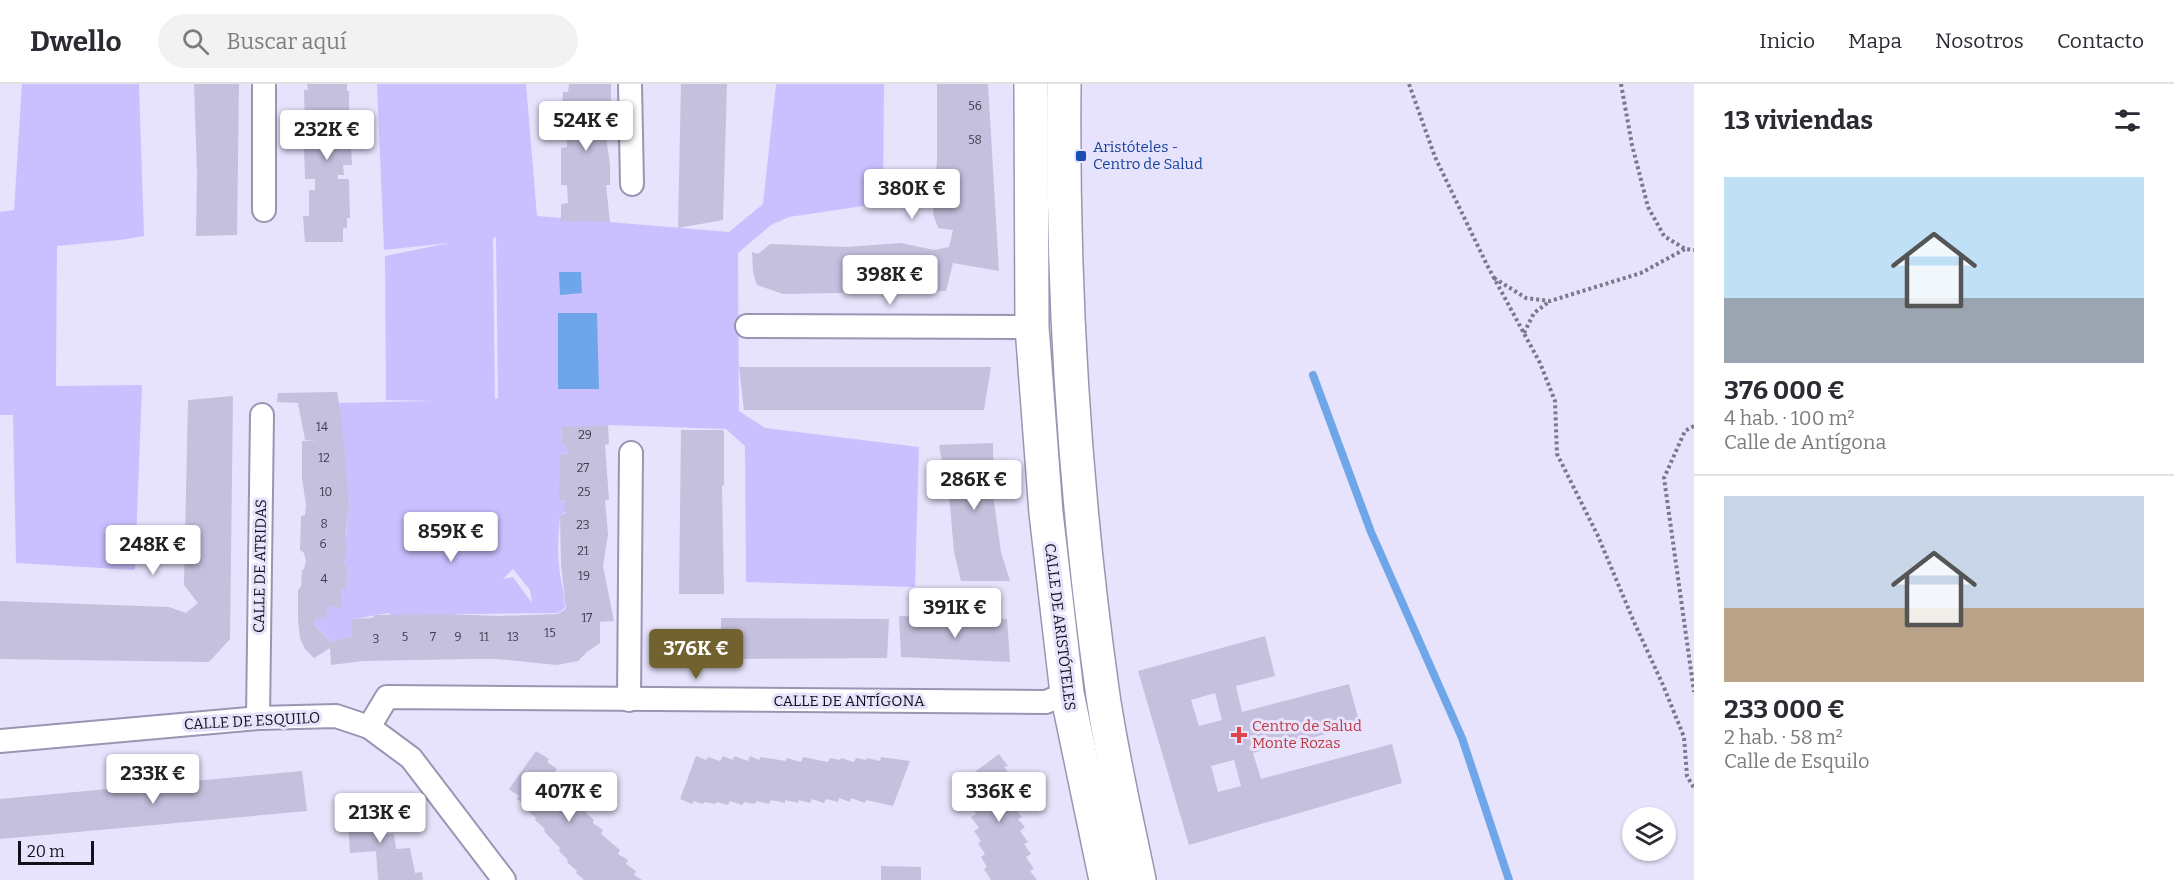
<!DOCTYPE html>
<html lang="es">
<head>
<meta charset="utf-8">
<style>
	:root { --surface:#fff; --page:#f2f2f3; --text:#2b2b33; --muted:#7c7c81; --line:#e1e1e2; --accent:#726230 }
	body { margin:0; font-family:Bitter,serif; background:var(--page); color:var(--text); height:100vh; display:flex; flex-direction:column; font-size:22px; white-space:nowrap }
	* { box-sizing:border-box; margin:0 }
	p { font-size:20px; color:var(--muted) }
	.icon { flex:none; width:33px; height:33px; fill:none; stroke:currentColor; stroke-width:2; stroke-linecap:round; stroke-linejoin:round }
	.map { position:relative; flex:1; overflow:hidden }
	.panel { display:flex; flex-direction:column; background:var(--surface); width:480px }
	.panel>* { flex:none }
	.buttons { position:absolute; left:1622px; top:723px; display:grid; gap:12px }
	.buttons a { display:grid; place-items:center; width:54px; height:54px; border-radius:50%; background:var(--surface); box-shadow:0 2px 4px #0004; font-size:30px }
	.scale { position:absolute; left:18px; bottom:15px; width:76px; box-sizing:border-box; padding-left:6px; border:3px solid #12101b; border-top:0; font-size:16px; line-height:21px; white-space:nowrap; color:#12101b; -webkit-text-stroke:4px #e7e3fc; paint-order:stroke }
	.price { position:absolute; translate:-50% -51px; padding:0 14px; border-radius:6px; background:#fff; color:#222; font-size:20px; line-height:39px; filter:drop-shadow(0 2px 3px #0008) }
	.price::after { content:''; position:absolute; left:50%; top:36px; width:18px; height:14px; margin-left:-9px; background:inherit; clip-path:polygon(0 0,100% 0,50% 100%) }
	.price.selected { background:var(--accent); color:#fff }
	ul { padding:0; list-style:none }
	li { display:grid; align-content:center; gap:12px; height:318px; padding:0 30px }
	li+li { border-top:2px solid var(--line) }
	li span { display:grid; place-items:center; height:186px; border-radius:0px; color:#555 }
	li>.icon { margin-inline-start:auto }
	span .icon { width:108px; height:108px; fill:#fffc; stroke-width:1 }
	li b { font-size:26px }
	h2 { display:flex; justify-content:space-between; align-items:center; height:72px; padding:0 30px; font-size:26px }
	header { display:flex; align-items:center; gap:36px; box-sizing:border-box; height:84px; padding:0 30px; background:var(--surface); border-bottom:2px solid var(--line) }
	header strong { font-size:28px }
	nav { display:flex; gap:33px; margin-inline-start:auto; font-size:21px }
	.search { width:420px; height:54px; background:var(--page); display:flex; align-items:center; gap:15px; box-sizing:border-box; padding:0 21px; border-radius:33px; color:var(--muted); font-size:22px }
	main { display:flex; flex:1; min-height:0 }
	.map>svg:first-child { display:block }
</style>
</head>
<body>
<header>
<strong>Dwello</strong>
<div class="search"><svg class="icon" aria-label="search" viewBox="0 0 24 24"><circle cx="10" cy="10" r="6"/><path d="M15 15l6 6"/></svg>Buscar aquí</div>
<nav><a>Inicio</a><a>Mapa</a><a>Nosotros</a><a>Contacto</a></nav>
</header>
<main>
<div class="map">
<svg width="1694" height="796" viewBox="0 0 1694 796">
	<rect width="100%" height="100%" fill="#e7e3fc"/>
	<g fill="#cbc0ff" fill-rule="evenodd">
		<polygon points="22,0 139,0 144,152 120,156 57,162 56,302 142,301 135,486 16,479 13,331 0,331 0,128 14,126"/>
		<path d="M377,0H526L537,132L729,148L763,120L776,0H884L883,119L789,133L771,141L738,169L739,327L765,344L919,363L915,503L746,498L745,362L726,345L608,341L561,344L562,359L566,361L568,371H561L560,417L566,416V428L560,432C559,448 557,465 559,481C560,496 565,509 565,524L557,529L390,531V529C376,530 366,534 352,535L353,551L331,558L314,540L316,535L325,534L328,523L341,522V505H346L348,485L344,477L349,421L339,319L433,317L386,316L385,172L449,159L384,166ZM496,153L498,314L495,315L493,154ZM513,485L530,506L532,519L513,493L503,495Z"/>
	</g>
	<g fill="#6fa6ea">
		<polygon points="559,188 581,188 582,209 560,211"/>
		<polygon points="558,229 597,229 599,305 558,305"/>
	</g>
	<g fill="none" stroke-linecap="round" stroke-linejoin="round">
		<polyline stroke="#6fa6ea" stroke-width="8" points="1313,291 1371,448 1462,654 1509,796"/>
	</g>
	<g fill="#c4c0de" fill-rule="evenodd">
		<polygon points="194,0 239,0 237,151 196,152 197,89"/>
		<polygon points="307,0 347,0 347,7 349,7 349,62 351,62 352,81 343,81 344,91 338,91 338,95 349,95 350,134 347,134 347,144 343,144 343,158 305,158 303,132 309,132 309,106 315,106 315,95 305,95 304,61 308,61 307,44 305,44 304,6 308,6"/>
		<polygon points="569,0 611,0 611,45 605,47 610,80 610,101 606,101 610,138 561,137 561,120 568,119 567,101 561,101 561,64 567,63 566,47 561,47 563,8 568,8"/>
		<polygon points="681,0 727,0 723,136 678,144"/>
		<polygon points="937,0 988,0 999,187 953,179 946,207 783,210 757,201 753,188 752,168 758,170 770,160 846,163 901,159 934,166 949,163 953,146 938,144 933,130 937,76"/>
		<polygon points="739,283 991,283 984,326 744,326"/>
		<polygon points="337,308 341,330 347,394 349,422 346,449 347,466 344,477 348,485 346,505 341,505 341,523 328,523 326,535 316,535 314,540 322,549 331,558 353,551 351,535 372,534 375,531 446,530 499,532 557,530 566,525 561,481 560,432 566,429 564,422 566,416 559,417 560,371 568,371 566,361 562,360 561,343 608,341 609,360 605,361 609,416 605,416 608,451 603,482 614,537 600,538 600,559 587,568 578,577 557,581 497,575 470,575 363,577 331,581 330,564 314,574 305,565 300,554 298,536 298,506 301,503 302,486 304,485 306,477 304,469 300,466 301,432 305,431 306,421 302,394 302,357 318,356 305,356 298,319 277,318 278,309"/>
		<polygon points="233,312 230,555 209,578 0,575 0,517 169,523 186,529 198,519 184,501 188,316"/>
		<polygon points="681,346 722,346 724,348 724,401 722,402 724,510 679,510"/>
		<polygon points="993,359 994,418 1001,468 1010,497 961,497 954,468 950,421 939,361"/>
		<polygon points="899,532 1007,535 1010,578 901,573"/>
		<polygon points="721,534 889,535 887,574 721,575"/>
		<path d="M1265,552L1275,592L1236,602L1242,628L1349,600L1360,641L1253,669L1261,695L1392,660L1402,699L1189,761L1138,587ZM1215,609L1222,636L1199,642L1191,616ZM1234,676L1241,702L1218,708L1211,682Z"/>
		<polygon points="536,667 549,675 547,678 557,685 555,688 565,695 563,699 572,706 570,709 580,717 578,720 587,726 586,729 594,736 593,739 603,746 601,750 620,766 618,770 628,776 626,780 636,787 634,791 642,796 584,796 576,789 577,787 567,778 568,776 559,767 560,764 544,747 545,745 535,736 536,734 525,724 527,722 517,715 519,712 509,705"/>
		<polygon points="999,670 1008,682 1004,683 1011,692 1008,694 1016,707 1012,709 1018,718 1013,722 1022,733 1018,735 1025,743 1020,747 1028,758 1024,760 1031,770 1026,773 1034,785 1030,787 1037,796 991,796 984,785 987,783 981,773 985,770 978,759 981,757 974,747 979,744 971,733 976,730 971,720 975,717 968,706 970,704 964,696"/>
		<polygon points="696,672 706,676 708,673 720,677 723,672 733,676 734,672 748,677 750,672 759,676 761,673 786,677 787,674 801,678 803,673 828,678 830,674 840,676 841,674 854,678 856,674 866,676 867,674 880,677 881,673 910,677 893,722 866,716 865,719 851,714 850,718 839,714 838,718 826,715 824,719 812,715 810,719 799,716 798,719 785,716 785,719 771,716 769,720 757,717 754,720 744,718 742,721 730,717 728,721 717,718 715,720 704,718 703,720 694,717 692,720 680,715"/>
		<polygon points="302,687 307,727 0,755 0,715"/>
		<polygon points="382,721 385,750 394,750 396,765 410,764 415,789 422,788 423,796 378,796 376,767 350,769 347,724"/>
		<polygon points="881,782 921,783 921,796 881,796"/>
	</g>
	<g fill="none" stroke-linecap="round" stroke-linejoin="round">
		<g stroke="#9a95b3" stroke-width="26">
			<g id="street">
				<polyline points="630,0 632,100"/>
				<polyline points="264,126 264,0"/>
				<polyline points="747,242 1032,243"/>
				<polyline points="629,616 631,369"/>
				<polyline points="258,634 262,331"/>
				<polyline points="369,643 387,613 1046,618 1067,609"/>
				<polyline points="0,657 258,634 336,632 369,643 411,674 504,796"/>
			</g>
		</g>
		<g stroke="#9a95b3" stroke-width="36">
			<g id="secondary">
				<polyline points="1031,0 1032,243 1046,429 1067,609 1106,796"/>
				<path d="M1064,0C1062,202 1074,405 1102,605C1111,669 1126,733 1139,796"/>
			</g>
		</g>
		<g stroke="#7b788a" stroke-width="4" stroke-dasharray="3 3" stroke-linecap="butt">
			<polyline points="1409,0 1435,73 1487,181 1540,279 1555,317 1557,370 1598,452 1634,538 1663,601 1684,653 1687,692 1694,704"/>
			<polyline points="1621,0 1632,61 1648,123 1664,152 1685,165 1694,166"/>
			<polyline points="1494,194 1526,214 1550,217 1641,189 1685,165"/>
			<polyline points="1524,249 1534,229 1550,217"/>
			<polyline points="1694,342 1685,347 1664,394 1694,608"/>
		</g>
		<use href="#street" stroke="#fff" stroke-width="22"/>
		<use href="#secondary" stroke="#fff" stroke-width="33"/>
	</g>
	<rect fill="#1a4fb4" stroke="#e7e3fc" stroke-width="2" x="1075" y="66" width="12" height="12" rx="3"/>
	<path fill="#e0444e" stroke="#e7e3fc" stroke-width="2" d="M1236 642h6v6h6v6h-6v6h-6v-6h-6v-6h6z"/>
	<g text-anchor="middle" stroke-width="6" stroke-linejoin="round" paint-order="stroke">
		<g font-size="12" fill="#3e3c4c">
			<text x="975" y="26">56</text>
			<text x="975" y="60">58</text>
			<text x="322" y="347">14</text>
			<text x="585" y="355">29</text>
			<text x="324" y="378">12</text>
			<text x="583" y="388">27</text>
			<text x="326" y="412">10</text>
			<text x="584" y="412">25</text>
			<text x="324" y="444">8</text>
			<text x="583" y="445">23</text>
			<text x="323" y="464">6</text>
			<text x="583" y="471">21</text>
			<text x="584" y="496">19</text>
			<text x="324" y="499">4</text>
			<text x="587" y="538">17</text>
			<text x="550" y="553">15</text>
			<text x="405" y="557">5</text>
			<text x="433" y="557">7</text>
			<text x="458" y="557">9</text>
			<text x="484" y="557">11</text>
			<text x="513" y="557">13</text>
			<text x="376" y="559">3</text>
		</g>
		<g font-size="15" fill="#164399" stroke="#e7e3fc" text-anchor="start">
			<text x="1093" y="68">Aristóteles -<tspan x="1093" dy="17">Centro de Salud</tspan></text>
		</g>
		<g font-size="15" fill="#12101b" stroke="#e7e3fc">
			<text transform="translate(260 482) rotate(-89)" y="5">CALLE DE ATRIDAS</text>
			<text transform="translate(1060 543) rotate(83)" y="5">CALLE DE ARISTÓTELES</text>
			<text x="849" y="622">CALLE DE ANTÍGONA</text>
			<text transform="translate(252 637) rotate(-3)" y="5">CALLE DE ESQUILO</text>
		</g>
		<g font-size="15" fill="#be3a42" stroke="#e7e3fc" text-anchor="start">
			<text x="1252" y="647">Centro de Salud<tspan x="1252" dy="17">Monte Rozas</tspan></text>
		</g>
	</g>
</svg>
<div class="buttons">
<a><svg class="icon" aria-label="layers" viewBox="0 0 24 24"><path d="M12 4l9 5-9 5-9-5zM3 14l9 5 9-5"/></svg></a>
</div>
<div class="scale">20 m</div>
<b class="price" style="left:586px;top:68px">524K €</b>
<b class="price" style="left:327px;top:77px">232K €</b>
<b class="price" style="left:912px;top:136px">380K €</b>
<b class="price" style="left:890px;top:222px">398K €</b>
<b class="price" style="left:974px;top:427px">286K €</b>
<b class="price" style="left:451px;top:479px">859K €</b>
<b class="price" style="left:153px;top:492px">248K €</b>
<b class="price" style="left:955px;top:555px">391K €</b>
<b class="price selected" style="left:696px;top:596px">376K €</b>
<b class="price" style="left:153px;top:721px">233K €</b>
<b class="price" style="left:569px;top:739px">407K €</b>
<b class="price" style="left:999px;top:739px">336K €</b>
<b class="price" style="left:380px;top:760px">213K €</b>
</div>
<section class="panel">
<h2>13 viviendas<svg class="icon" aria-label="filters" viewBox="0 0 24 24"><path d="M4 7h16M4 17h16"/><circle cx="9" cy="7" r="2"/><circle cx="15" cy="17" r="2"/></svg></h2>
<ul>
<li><span style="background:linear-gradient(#bfe0f5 65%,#9aa5b1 0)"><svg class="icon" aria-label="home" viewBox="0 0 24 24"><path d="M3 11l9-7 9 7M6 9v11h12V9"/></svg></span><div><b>376 000 €</b><p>4 hab. · 100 m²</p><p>Calle de Antígona</p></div></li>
<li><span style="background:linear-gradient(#c9d6e8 60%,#b9a48a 0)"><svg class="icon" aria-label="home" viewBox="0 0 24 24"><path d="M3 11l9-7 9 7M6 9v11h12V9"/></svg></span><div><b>233 000 €</b><p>2 hab. · 58 m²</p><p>Calle de Esquilo</p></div></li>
</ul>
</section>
</main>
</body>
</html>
